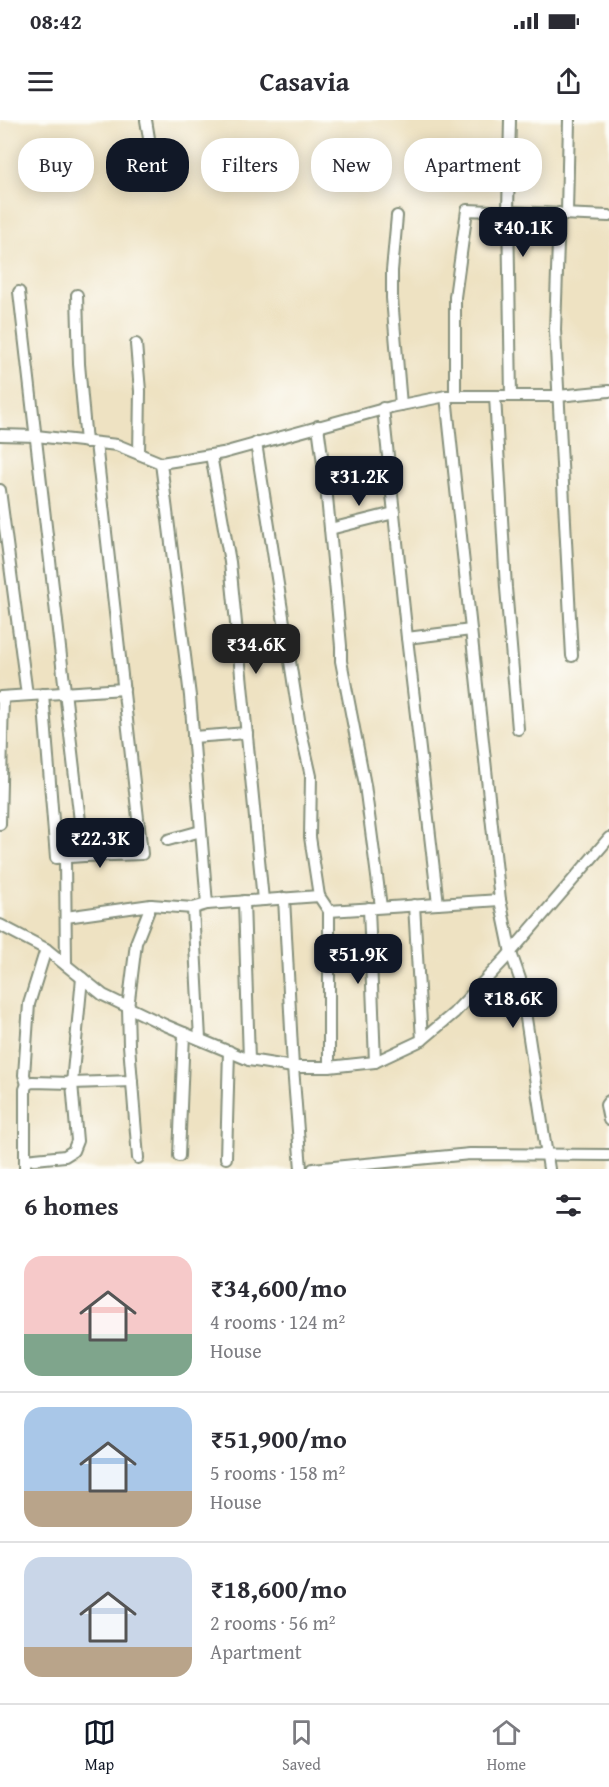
<!DOCTYPE html>
<html lang="en">
<head>
<meta charset="utf-8">
<style>
	:root { --surface:#fff; --page:#f2f2f3; --text:#2b2b33; --muted:#7c7c81; --line:#e1e1e2; --accent:#111827 }
	body { margin:0; font-family:"Gentium Book Plus",serif; background:var(--page); color:var(--text); height:100vh; display:flex; flex-direction:column; font-size:22px; white-space:nowrap }
	* { box-sizing:border-box; margin:0 }
	p { font-size:20px; color:var(--muted) }
	.icon { flex:none; width:33px; height:33px; fill:none; stroke:currentColor; stroke-width:2; stroke-linecap:round; stroke-linejoin:round }
	.map { position:relative; height:1049px; overflow:hidden }
	.side { display:flex; flex-direction:column; background:var(--surface); flex:1 }
	.side>* { flex:none }
	.hud { position:absolute; left:18px; top:18px; width:573px; height:54px; display:flex; gap:12px }
	.price { position:absolute; translate:-50% -51px; padding:0 14px; border-radius:12px; background:var(--accent); color:#fff; font-size:20px; line-height:39px; filter:drop-shadow(0 2px 3px #0008) }
	.price::after { content:''; position:absolute; left:50%; top:36px; width:18px; height:14px; margin-left:-9px; background:inherit; clip-path:polygon(0 0,100% 0,50% 100%) }
	.price.current { background:#222; color:#fff }
	ul { padding:0; list-style:none }
	li { display:flex; align-items:center; gap:18px; height:150px; padding:0 24px }
	li+li { border-top:2px solid var(--line) }
	li span { display:grid; place-items:center; flex:none; width:168px; height:120px; border-radius:18px; color:#555 }
	li>.icon { margin-inline-start:auto }
	span .icon { width:72px; height:72px; fill:#fffc; stroke-width:1 }
	li b { font-size:26px }
	h2 { display:flex; justify-content:space-between; align-items:center; height:72px; padding:0 24px; font-size:26px }
	.tag { padding:0 21px; border-radius:24px; background:var(--surface); box-shadow:0 3px 15px #0003; font-size:21px; line-height:54px }
	.tag.current { background:var(--accent); color:#fff }
	.status { display:flex; justify-content:space-between; align-items:center; height:42px; padding:0 30px; background:var(--surface); direction:ltr }
	.status svg { height:16px; fill:currentColor }
	header { display:flex; justify-content:space-between; align-items:center; height:78px; padding:0 24px; background:var(--surface); font-size:27px; font-weight:800 }
	.menu { display:flex; justify-content:space-around; align-items:center; height:84px; border-top:2px solid var(--line); background:var(--surface); font-size:16px; color:var(--muted) }
	.menu a { display:grid; justify-items:center; gap:3px }
	.menu .current { color:var(--accent) }
	.map>svg:first-child { display:block }
</style>
</head>
<body>
<div class="status"><b>08:42</b><svg viewBox="0 0 49 12"><path d="M0 12V9h3v3zM5 12V6h3v6zM10 12V3h3v9zM15 12V0h3v12zM26 1h20v11H26zM47 4h2v5h-2z"/></svg></div>
<header><svg class="icon" aria-label="menu" viewBox="0 0 24 24"><path d="M4 6h16M4 12h16M4 18h16"/></svg>Casavia<svg class="icon" aria-label="share" viewBox="0 0 24 24"><path d="M12 15V3M7 8l5-5 5 5M5 13v7h14v-7"/></svg></header>
<div class="map">
<svg width="609" height="1049" viewBox="0 0 609 1049">
	<rect width="100%" height="100%" fill="#fdfcf7"/>
	<filter id="ink" filterUnits="userSpaceOnUse"><feTurbulence type="fractalNoise" baseFrequency=".0167" numOctaves="2"/><feDisplacementMap in="SourceGraphic" scale="12" xChannelSelector="R" yChannelSelector="G"/><feConvolveMatrix kernelMatrix="1 2 1 2 8 2 1 2 1" color-interpolation-filters="sRGB"/></filter>
	<filter id="wash" filterUnits="userSpaceOnUse"><feTurbulence type="fractalNoise" baseFrequency=".008" numOctaves="4" result="noise"/><feDisplacementMap in="SourceGraphic" scale="24" xChannelSelector="R" yChannelSelector="G"/><feGaussianBlur stdDeviation="1.35" result="paint"/><feColorMatrix in="noise" values="0 0 0 0 0 0 0 0 0 0 0 0 0 0 0 0 0 1.4 0 .05"/><feComposite in="paint" operator="in"/></filter>
	<g filter="url(#wash)">
		<rect width="100%" height="100%" fill="#eee2c2"/>
	</g>
	<g filter="url(#ink)">
		<g fill="none" stroke-linecap="round" stroke-linejoin="round">
			<g stroke="#86907b" stroke-width="14">
				<g id="street">
					<polyline points="146,0 155,55"/>
					<polyline points="510,0 508,91 511,276"/>
					<polyline points="559,93 555,210 572,536"/>
					<polyline points="567,93 569,0"/>
					<polyline points="397,96 392,151 392,178 401,285"/>
					<polyline points="19,172 84,736"/>
					<polyline points="77,175 79,244 86,322"/>
					<polyline points="136,224 140,271 139,334"/>
					<polyline points="446,276 500,780 511,833 520,859 549,1049"/>
					<polyline points="455,276 455,177 467,90 609,96"/>
					<polyline points="495,276 506,468 518,609"/>
					<polyline points="383,288 407,518 438,784"/>
					<polyline points="318,306 326,366 341,526 341,541 365,665 381,787"/>
					<polyline points="0,315 36,316 117,325 161,343 223,333 391,287 446,276 558,276 609,271"/>
					<polyline points="256,323 301,612 311,656 310,717 319,776"/>
					<polyline points="211,335 230,442 263,780"/>
					<polyline points="161,343 190,576 207,784"/>
					<polyline points="0,370 27,575"/>
					<polyline points="330,409 394,393"/>
					<polyline points="407,518 471,510"/>
					<polyline points="43,574 56,738 84,736 142,734 96,323"/>
					<polyline points="0,577 124,569"/>
					<polyline points="193,617 247,613"/>
					<polyline points="0,704 3,577"/>
					<polyline points="168,720 201,711"/>
					<polyline points="65,737 66,845"/>
					<polyline points="284,778 293,947 301,1049"/>
					<polyline points="244,781 249,940"/>
					<polyline points="414,785 422,920"/>
					<polyline points="193,788 200,919"/>
					<polyline points="369,788 375,942"/>
					<polyline points="329,791 329,947"/>
					<polyline points="66,797 151,785 193,788 207,784 319,776 329,791 500,780"/>
					<polyline points="0,805 46,829 103,875 165,905 249,940 293,947 329,947 375,942 422,920 454,893 505,839 609,718"/>
					<polyline points="27,964 24,955 29,884 46,829"/>
					<polyline points="609,981 606,985 609,1000"/>
					<polyline points="179,1036 184,913"/>
					<polyline points="138,1038 129,925 128,888 136,823 151,785"/>
					<polyline points="226,1038 229,931"/>
					<polyline points="25,1040 65,1036 73,1031 77,1021 72,963 82,858"/>
					<polyline points="25,1049 25,969 27,964 32,962 72,963 132,961"/>
					<polyline points="313,1049 470,1034 609,1035"/>
				</g>
			</g>
			<use href="#street" stroke="#fff" stroke-width="10"/>
		</g>
	</g>
</svg>
<b class="price" style="left:523px;top:138px">₹40.1K</b>
<b class="price" style="left:359px;top:387px">₹31.2K</b>
<b class="price current" style="left:256px;top:555px">₹34.6K</b>
<b class="price" style="left:100px;top:749px">₹22.3K</b>
<b class="price" style="left:358px;top:865px">₹51.9K</b>
<b class="price" style="left:513px;top:909px">₹18.6K</b>
<div class="hud">
<a class="tag">Buy</a>
<a class="tag current">Rent</a>
<a class="tag">Filters</a>
<a class="tag">New</a>
<a class="tag">Apartment</a>
</div>
</div>
<section class="side">
<h2>6 homes<svg class="icon" aria-label="filters" viewBox="0 0 24 24"><path d="M4 7h16M4 17h16"/><circle cx="9" cy="7" r="2"/><circle cx="15" cy="17" r="2"/></svg></h2>
<ul>
<li><span style="background:linear-gradient(#f6c9c9 65%,#7fa58c 0)"><svg class="icon" aria-label="home" viewBox="0 0 24 24"><path d="M3 11l9-7 9 7M6 9v11h12V9"/></svg></span><div><b>₹34,600/mo</b><p>4 rooms · 124 m²</p><p>House</p></div></li>
<li><span style="background:linear-gradient(#a9c7e8 70%,#b9a48a 0)"><svg class="icon" aria-label="home" viewBox="0 0 24 24"><path d="M3 11l9-7 9 7M6 9v11h12V9"/></svg></span><div><b>₹51,900/mo</b><p>5 rooms · 158 m²</p><p>House</p></div></li>
<li><span style="background:linear-gradient(#c9d6e8 75%,#b9a48a 0)"><svg class="icon" aria-label="home" viewBox="0 0 24 24"><path d="M3 11l9-7 9 7M6 9v11h12V9"/></svg></span><div><b>₹18,600/mo</b><p>2 rooms · 56 m²</p><p>Apartment</p></div></li>
</ul>
</section>
<nav class="menu">
<a class="current"><svg class="icon" aria-label="map" viewBox="0 0 24 24"><path d="M3 6l6-2 6 2 6-2v14l-6 2-6-2-6 2zM9 4v14M15 6v14"/></svg>Map</a>
<a><svg class="icon" aria-label="saved" viewBox="0 0 24 24"><path d="M7 4h10v16l-5-4-5 4z"/></svg>Saved</a>
<a><svg class="icon" aria-label="home" viewBox="0 0 24 24"><path d="M3 11l9-7 9 7M6 9v11h12V9"/></svg>Home</a>
</nav>
</body>
</html>
